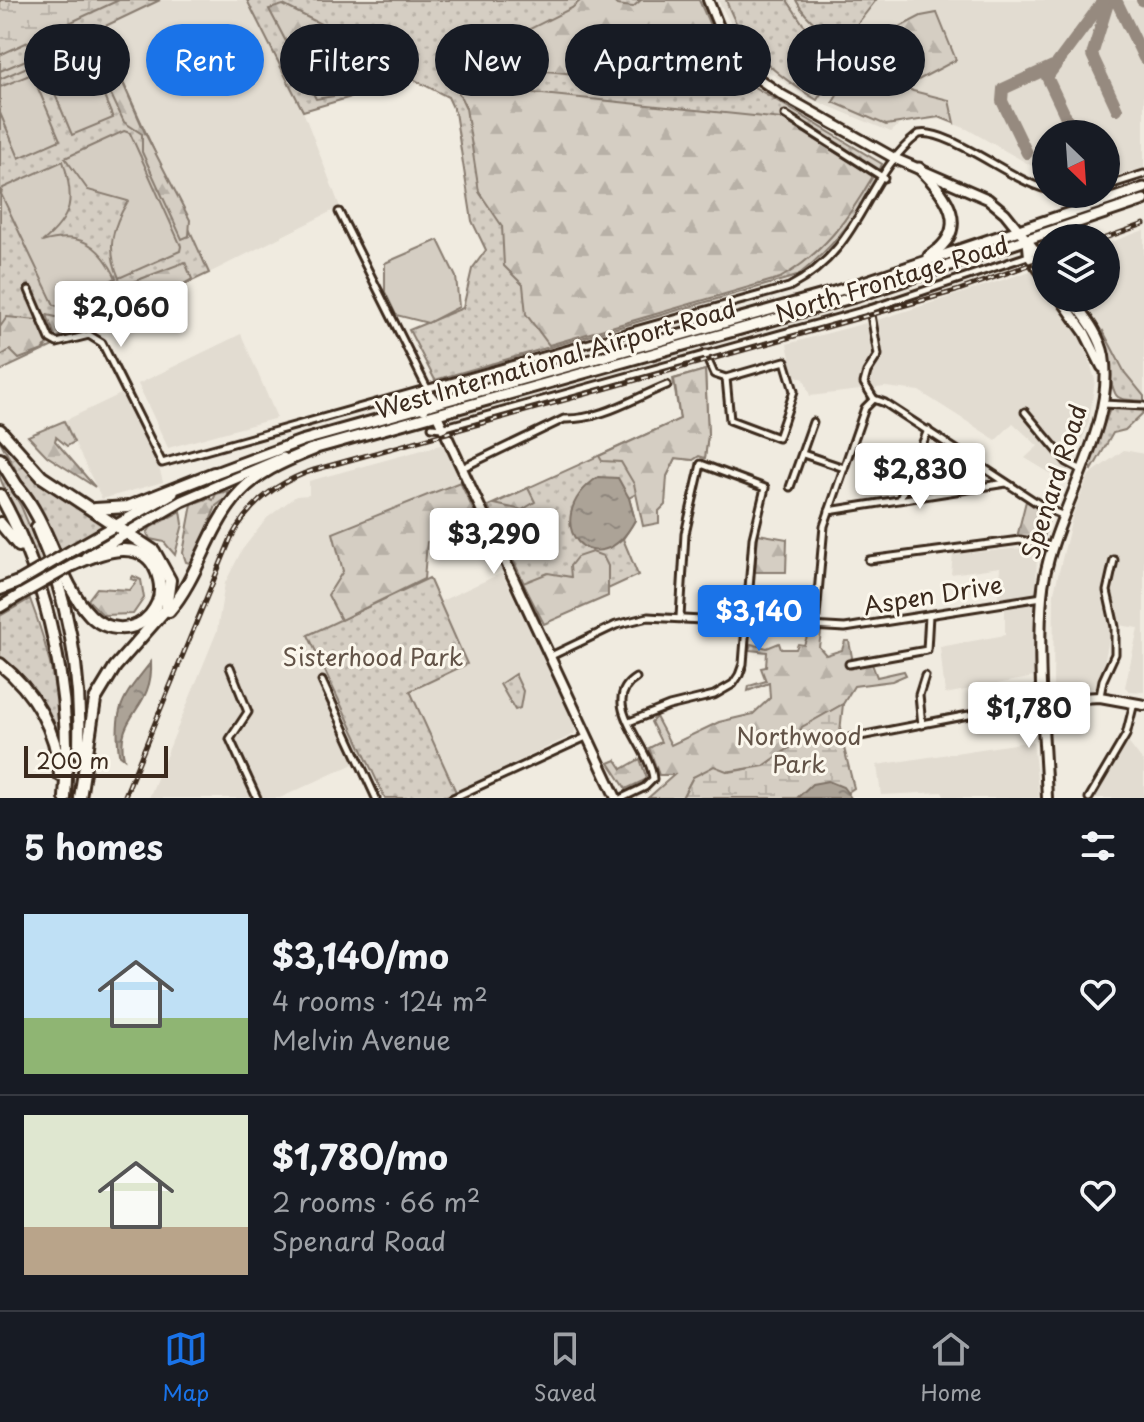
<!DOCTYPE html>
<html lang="en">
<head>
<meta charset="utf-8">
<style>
	:root { --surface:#171b24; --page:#242831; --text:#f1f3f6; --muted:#9ea1a6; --line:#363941; --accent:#1a73e8 }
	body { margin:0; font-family:"Playpen Sans",sans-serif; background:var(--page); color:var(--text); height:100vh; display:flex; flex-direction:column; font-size:30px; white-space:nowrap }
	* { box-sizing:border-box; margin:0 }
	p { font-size:26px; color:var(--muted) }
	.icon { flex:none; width:44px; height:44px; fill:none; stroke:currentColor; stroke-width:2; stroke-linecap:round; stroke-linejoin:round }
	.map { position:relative; height:798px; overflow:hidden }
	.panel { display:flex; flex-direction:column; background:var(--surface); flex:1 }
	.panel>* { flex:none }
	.hud { position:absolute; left:24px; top:24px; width:1096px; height:72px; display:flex; gap:16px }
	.needle { width:52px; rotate:155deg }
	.fabs { position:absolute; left:1032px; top:120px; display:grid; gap:16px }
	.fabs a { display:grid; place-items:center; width:88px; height:88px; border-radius:50%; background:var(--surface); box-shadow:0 2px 6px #0004; font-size:40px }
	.scale { position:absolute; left:24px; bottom:20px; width:144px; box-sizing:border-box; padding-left:8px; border:4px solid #3b2a1e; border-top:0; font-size:22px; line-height:28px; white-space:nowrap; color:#3b2a1e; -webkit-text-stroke:6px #fbf7ec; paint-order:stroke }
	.price { position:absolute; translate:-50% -68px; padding:0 18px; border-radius:8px; background:#fff; color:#222; font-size:26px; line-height:52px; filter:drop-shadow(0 2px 4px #0008) }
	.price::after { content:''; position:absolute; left:50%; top:48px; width:24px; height:18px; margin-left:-12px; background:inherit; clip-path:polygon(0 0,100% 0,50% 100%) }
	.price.active { background:var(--accent); color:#fff }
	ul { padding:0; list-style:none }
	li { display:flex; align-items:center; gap:24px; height:200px; padding:0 24px }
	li+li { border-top:2px solid var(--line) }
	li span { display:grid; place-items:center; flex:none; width:224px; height:160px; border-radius:0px; color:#555 }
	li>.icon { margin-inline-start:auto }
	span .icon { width:96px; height:96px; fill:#fffc; stroke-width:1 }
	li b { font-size:34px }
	h2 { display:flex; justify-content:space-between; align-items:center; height:96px; padding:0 24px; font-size:34px }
	.chip { padding:0 28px; border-radius:36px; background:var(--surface); box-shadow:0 2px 6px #0004; font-size:28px; line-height:72px }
	.chip.active { background:var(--accent); color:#fff }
	.dock { display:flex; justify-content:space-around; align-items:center; height:112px; border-top:2px solid var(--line); background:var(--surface); font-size:22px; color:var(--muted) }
	.dock a { display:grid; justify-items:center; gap:4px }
	.dock .active { color:var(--accent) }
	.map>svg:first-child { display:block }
</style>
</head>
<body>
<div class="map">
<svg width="1144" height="798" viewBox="0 0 1144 798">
	<defs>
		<pattern id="grass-dots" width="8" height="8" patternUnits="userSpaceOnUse" patternTransform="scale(2)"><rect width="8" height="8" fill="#d5cec3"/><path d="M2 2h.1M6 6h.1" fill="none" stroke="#b8b1a7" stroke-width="1.8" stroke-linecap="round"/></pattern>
		<pattern id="forest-firs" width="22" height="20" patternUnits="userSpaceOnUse" patternTransform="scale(2)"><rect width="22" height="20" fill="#d5cec3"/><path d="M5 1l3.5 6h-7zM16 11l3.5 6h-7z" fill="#b8b1a7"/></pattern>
		<pattern id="wetland-marsh" width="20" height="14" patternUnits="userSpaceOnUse" patternTransform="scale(2)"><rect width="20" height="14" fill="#d5cec3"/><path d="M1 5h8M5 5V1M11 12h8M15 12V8" fill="none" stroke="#b8b1a7"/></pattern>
		<pattern id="water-ripples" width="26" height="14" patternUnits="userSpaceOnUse" patternTransform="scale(2)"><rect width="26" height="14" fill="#aca397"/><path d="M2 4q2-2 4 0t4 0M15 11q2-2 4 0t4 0" fill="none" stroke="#8d857b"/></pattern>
	</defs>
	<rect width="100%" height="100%" fill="#f0ebe0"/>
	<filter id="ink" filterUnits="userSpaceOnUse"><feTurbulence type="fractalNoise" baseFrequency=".0125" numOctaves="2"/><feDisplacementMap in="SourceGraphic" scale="16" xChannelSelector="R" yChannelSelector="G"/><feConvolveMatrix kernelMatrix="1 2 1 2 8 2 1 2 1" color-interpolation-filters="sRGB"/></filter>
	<g filter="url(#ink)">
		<g fill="#e2dcd1">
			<polygon points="160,0 247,0 303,111 340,207 209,273 99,29"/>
			<polygon points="718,0 1144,0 1144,168 1106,178 1106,134 1046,134 1046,174 967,129 941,119 901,123 891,132 809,98 772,74 741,43"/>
			<polygon points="1144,230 1144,395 1128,376 1083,298 1106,298 1106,244"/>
			<polygon points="1034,270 1046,288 1046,298 1053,298 1084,341 1095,380 1089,422 1065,482 1025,458 1038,446 1013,423 996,440 919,391 885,387 810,396 804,379 794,375 787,344 881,319"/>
			<polygon points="241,334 277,418 168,448 138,384"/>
			<polygon points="125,392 155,453 163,482 102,499 64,421"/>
			<polygon points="444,444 460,482 334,533 343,571 328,595 341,620 309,636 366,758 280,798 149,798 217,631 225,583 242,550 267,518 296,496 309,495 309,481"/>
			<polygon points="1124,450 1144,454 1144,692 1129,691 1125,687 1138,628 1112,624 1099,689 1053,687 1054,592 1073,514 1089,475"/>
			<polygon points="1037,547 1034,677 945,694 940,647 1005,635 1005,609 998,598 1000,567 951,574 953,554"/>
			<polygon points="502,573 576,726 574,734 456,792 409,690 467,664 439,602"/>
			<polygon points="1033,741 1039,798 945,798 942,792 881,795 877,765"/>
			<polygon points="1127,741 1144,763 1144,798 1093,798"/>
		</g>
		<g fill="url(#grass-dots)" stroke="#887c70" stroke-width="2">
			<polygon points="0,0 160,0 99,29 209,273 0,371"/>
			<path d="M247,0H696L714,41L751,85L882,164C866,208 834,247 797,276L435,380L409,330L463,308L472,269L486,250L472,221L455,112L448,97L413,79L303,111Z"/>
			<path d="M726,0H787L803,24L847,53L817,100C774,74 743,48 726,0Z"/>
			<path d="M796,0H876L855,27V45C833,40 806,21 796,0Z"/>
			<path d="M1103,331L1125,373L1144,396V401C1137,400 1124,401 1118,397C1111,394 1104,346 1100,334Z"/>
			<polygon points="705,370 708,435 705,458 699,456 693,460 676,458 667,476 629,498 635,520 623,539 638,575 541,620 488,506 680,419 673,379"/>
			<polygon points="1110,409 1144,409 1144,412 1125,430 1113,433 1092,470 1089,464"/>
			<polygon points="0,435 31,471 104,521 101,527 60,551 0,441"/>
			<polygon points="0,470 21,506 44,561 38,565 0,478"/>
			<polygon points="429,578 467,664 410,691 456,792 441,798 385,798 308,635"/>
			<path d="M30,599C49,649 61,700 61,754L53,732L0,661V616Z"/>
			<polygon points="515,674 523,691 520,708 515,710 500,684"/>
		</g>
		<g fill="url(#forest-firs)" stroke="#887c70" stroke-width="2">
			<polygon points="581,0 612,0 617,5 633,7 641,0 699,0 726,62 697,78 632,80 508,67 499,59 496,46 572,8"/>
			<polygon points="283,5 416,72 352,93 316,99 269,9"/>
			<polygon points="937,13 956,60 918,80 868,54 861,47 921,16"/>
			<polygon points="99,29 146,135 190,220 189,236 182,239 142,152 142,134 124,122 86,41 0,79 0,71"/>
			<polygon points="856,64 913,91 949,100 954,123 939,117 886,125 833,102"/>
			<path d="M455,85L782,119L873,176C849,218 823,254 780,278L549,345L526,314L523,285L504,266L502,226L479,192L466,108Z"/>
			<polygon points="185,262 192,279 163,296 103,319 100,312 112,305 106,298 125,285"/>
			<polygon points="85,310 96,310 96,318 56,338 47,315 60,318 64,323"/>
			<polygon points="7,317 37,320 48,343 43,350 19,359 10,350 0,356 0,327"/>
			<polygon points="705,370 708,435 705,458 699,456 693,460 676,458 667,476 665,505 659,511 659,523 643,526 634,484 621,462 602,461 599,456 680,419 674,379"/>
			<polygon points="64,421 74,442 67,446 56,437 55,441 95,487 47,456 28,436"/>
			<polygon points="460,482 484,532 427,542 424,579 341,620 328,595 343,571 333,533"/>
			<polygon points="528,488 535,502 522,510 494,504"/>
			<polygon points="228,491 228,497 216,506 193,564 186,562 183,553 192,504 209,498 213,500 216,494"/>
			<polygon points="1026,501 1049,517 1044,537 1017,537"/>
			<polygon points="181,511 183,524 175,555 164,542 150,539 147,533 151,527"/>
			<polygon points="758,534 787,539 786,572 755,572"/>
			<polygon points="592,552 603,556 608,566 608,596 544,624 523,583 548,573 571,577 570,566 577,557"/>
			<polygon points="133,576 141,580 144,598 133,614 103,615 88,600 97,588 130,590 137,581 131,579"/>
			<polygon points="809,631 821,632 819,647 826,655 842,650 845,641 849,641 852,657 847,667 872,664 877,677 904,671 906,675 892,681 854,686 843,704 803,727 792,746 764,766 693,777 682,798 648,798 674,775 659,775 649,748 661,742 651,722 656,717 671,745 719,722 753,714 770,698 769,683 748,691 749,686 766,681 761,668 766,667 767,652 749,650 751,644 767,648 779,643 781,649 796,649 798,644 804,645"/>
			<polygon points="640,759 647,779 626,789 609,763 616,760 622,769"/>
		</g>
		<g fill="url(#wetland-marsh)" stroke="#887c70" stroke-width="2">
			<polygon points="0,0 119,0 0,55"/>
			<polygon points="843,704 840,732 854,788 839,798 682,798 693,777 714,766 729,772 764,766 792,746 802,727"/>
		</g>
		<g fill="#d5cec3" stroke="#887c70" stroke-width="2">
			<polygon points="85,51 113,118 72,135 44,68"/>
			<polygon points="32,74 60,140 19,158 0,113 0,87"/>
			<path d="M124,131L130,133L181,246L180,251L119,278C106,248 112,227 128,201L88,190L65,158Z"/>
			<path d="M63,161C75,199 73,217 42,242C79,231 100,244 116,278L60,307L54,305L1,194L3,188Z"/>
			<polygon points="438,240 456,277 459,307 428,323 396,315 385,292 385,263"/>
		</g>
		<g fill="url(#water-ripples)" stroke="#7f7367" stroke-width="2">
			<path d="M598,477L618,478L629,498L635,520C598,591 533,522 598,477Z"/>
			<path d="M151,662C154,710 114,715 124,758L119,754C113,708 123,697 151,662Z"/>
			<polygon points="828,781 843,787 851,798 797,798 812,784"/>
		</g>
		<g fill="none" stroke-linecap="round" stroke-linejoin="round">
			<g stroke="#968a7f" stroke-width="12">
				<polyline points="1109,0 1092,55 1117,109"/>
				<polyline points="1116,0 1144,58"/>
				<polyline points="1142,0 1144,1"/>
				<polyline points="1074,134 1047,77 1104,0"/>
				<polyline points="1027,153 1002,101 1003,89 1053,66"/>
			</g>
			<g stroke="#3b2a1e" stroke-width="11">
				<g id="street">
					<polyline points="785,115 884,178"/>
					<polyline points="1106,186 1144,174"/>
					<polyline points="339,212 428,390 438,402"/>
					<path d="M29,290L50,339L57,343L89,335L102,343L162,463L789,287C865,247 863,177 919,134C948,128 1010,180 1046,189"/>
					<polyline points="870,309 878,355 867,372 864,383 874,399"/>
					<polyline points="705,354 714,374 726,378 785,361 794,391 778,438 730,420 726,378"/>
					<polyline points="874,399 885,403 1045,508 1062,515"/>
					<polyline points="1103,404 1144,406"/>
					<polyline points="1025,412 1067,462 1080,469"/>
					<polyline points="432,427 442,428 870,309 1028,256"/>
					<polyline points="803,454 844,468"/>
					<path d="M462,468L564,419C601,420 634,398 667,385"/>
					<polyline points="790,487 813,422"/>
					<polyline points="900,499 928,430"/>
					<polyline points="829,511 1006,483"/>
					<polyline points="869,560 1020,540 1051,546"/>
					<polyline points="815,627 824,526 865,408 874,399"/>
					<polyline points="551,656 616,625 648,617 845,628 1042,597"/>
					<polyline points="849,664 927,650 929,615"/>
					<polyline points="230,667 248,712 230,739 257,798"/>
					<polyline points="322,681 376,798"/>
					<polyline points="1100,696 1103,680 1115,654 1115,627 1107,591 1114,560"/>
					<polyline points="629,722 669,706 714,695 733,684 739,675 743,664 753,538 765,488 701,464 685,534 680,617"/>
					<polyline points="922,725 919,695 925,676"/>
					<polyline points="850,738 1041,701"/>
					<polyline points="453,798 586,737"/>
					<path d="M622,798L645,787L653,779C651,747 597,702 636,678"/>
					<polyline points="1089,798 1126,735 1134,703"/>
				</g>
			</g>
			<g stroke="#3b2a1e" stroke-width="14">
				<g id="secondary">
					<polyline points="708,0 723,37 756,77 782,95 896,159 988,199 1005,213 1046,264"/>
					<polyline points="1028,246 1029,256 1046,279"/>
					<polyline points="1060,298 1085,333 1102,367"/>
					<polyline points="437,415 616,798"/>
					<polyline points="1043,700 1100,697 1144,705"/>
					<path d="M1047,798C1044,732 1037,663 1042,596C1048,518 1117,431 1104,356C1100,334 1084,316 1071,298"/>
				</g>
			</g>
			<g stroke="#3b2a1e" stroke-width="15">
				<g id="primary">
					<path d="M919,168C946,194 973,229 929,256"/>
					<polyline points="424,409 428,390"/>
					<polyline points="309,450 858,296 1144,200"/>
					<polyline points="207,476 301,441 834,292 1144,188"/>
					<polyline points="71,551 173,493"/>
					<polyline points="86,557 182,501 283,458"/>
					<polyline points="0,607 20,595"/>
				</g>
			</g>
			<g stroke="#3b2a1e" stroke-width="16">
				<g id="highway">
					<polyline points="0,430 42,477 154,551 170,580 166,609 115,667 95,700 80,798"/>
					<polyline points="0,459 20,491"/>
					<path d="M18,487C50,524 58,581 90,615C106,632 135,633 150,615C158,605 162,592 159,580C149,534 102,551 73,565"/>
					<path d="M0,495C51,586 72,695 65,798"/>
					<polyline points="95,509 128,507 214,473"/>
					<polyline points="0,523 19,546"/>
					<path d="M37,527C69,600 82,675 79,753"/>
					<polyline points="0,589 18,582"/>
					<path d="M169,611C198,577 207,532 235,498C255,473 284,461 314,449"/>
					<path d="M0,664C34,691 57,731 60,775"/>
				</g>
			</g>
			<use href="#street" stroke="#fbf7ec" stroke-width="5"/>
			<use href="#secondary" stroke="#fbf7ec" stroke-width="8"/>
			<use href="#primary" stroke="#fbf7ec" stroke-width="9"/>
			<use href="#highway" stroke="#fbf7ec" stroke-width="10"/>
			<g stroke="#3b2a1e" stroke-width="5">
				<g id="rail">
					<polyline points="1105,238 1144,224"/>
					<path d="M124,798L231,538C249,503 277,482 314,470L956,291L1046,259"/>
				</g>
			</g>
			<use href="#rail" stroke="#fbf7ec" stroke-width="2" stroke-dasharray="6" stroke-linecap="butt"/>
			<g stroke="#3b2a1e" stroke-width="15" stroke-linecap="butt">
				<g id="primary-bridge">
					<polyline points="18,582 71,551"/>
					<polyline points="20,595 73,565"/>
				</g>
			</g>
			<use href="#primary-bridge" stroke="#fbf7ec" stroke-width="9"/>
		</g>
	</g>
	<g text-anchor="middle" stroke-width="6" stroke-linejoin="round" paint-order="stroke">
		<g font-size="24" fill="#3b2a1e" stroke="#fbf7ec">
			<text transform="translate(892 280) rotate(-17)" y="8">North Frontage Road</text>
			<text transform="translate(556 360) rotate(-16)" y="8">West International Airport Road</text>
			<text transform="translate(1055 482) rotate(-72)" y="8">Spenard Road</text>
			<text transform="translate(933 596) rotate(-9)" y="8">Aspen Drive</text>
		</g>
		<g font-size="24" fill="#625347" stroke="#fbf7ec">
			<text x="373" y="666">Sisterhood Park</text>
			<text x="799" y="745">Northwood<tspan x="799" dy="28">Park</tspan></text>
		</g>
	</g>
</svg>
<div class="fabs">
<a><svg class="needle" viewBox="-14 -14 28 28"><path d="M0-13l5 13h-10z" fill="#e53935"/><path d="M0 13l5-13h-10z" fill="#9ea1a6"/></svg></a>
<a><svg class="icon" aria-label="layers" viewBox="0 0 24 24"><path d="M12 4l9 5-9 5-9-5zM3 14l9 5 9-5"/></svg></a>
</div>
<div class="scale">200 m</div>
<b class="price" style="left:121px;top:349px">$2,060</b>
<b class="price" style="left:920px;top:511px">$2,830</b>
<b class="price" style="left:494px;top:576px">$3,290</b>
<b class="price active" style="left:759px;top:653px">$3,140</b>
<b class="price" style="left:1029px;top:750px">$1,780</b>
<div class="hud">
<a class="chip">Buy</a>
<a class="chip active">Rent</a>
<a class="chip">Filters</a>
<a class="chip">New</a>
<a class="chip">Apartment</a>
<a class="chip">House</a>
</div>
</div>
<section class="panel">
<h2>5 homes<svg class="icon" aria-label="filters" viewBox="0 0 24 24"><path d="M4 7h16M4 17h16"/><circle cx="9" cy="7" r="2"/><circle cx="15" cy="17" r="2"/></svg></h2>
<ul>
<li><span style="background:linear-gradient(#bfe0f5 65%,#8fb573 0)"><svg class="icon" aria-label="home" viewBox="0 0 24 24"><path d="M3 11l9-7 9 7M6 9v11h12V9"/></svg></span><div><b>$3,140/mo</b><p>4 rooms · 124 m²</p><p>Melvin Avenue</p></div><svg class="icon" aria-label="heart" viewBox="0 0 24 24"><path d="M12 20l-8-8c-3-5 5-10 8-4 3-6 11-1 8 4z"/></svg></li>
<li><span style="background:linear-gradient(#dfe7d0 70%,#b9a48a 0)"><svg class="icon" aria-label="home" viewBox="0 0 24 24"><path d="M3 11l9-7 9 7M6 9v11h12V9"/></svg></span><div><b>$1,780/mo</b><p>2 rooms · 66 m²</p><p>Spenard Road</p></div><svg class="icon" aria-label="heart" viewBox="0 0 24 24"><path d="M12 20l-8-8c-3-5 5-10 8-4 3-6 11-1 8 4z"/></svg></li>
</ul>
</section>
<nav class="dock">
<a class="active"><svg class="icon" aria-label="map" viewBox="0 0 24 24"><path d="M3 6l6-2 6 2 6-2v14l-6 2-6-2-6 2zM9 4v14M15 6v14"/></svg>Map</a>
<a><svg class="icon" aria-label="saved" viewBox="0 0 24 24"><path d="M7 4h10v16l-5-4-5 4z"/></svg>Saved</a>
<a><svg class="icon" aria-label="home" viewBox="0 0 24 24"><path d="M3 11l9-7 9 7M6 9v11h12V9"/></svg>Home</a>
</nav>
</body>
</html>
